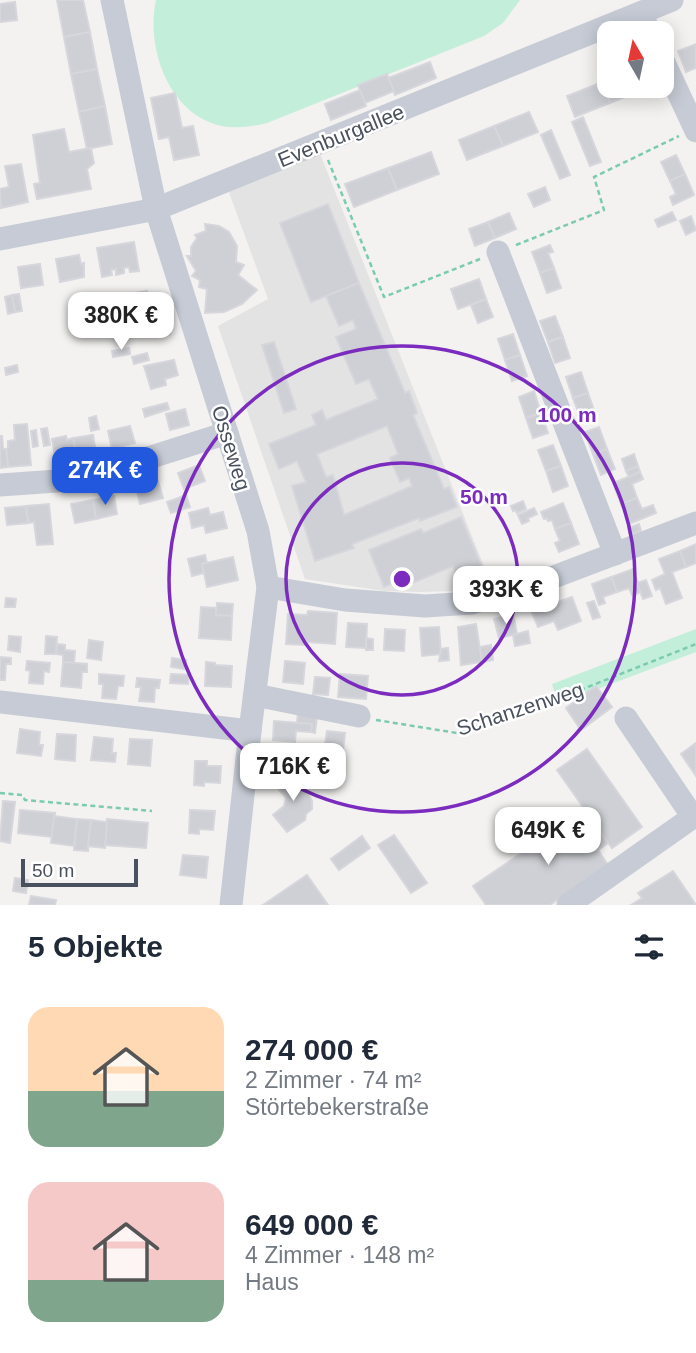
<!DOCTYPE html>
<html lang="de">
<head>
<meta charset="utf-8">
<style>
	:root { --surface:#fff; --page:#f2f2f3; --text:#1f2937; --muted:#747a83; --accent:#2158dd }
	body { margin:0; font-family:Arial,sans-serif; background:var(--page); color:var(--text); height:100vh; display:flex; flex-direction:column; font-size:26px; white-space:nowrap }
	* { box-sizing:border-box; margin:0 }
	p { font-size:23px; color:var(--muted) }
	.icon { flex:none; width:38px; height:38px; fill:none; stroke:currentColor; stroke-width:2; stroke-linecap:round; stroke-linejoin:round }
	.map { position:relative; height:905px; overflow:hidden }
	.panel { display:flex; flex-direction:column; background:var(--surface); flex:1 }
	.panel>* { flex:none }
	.needle { width:46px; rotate:351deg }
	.fabs { position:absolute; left:597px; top:21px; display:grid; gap:14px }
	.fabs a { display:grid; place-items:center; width:77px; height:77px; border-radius:14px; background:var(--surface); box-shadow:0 4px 18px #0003; font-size:35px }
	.scale { position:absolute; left:21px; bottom:18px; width:117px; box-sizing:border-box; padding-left:7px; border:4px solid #4a515e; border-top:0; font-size:19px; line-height:24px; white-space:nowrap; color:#4a515e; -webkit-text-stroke:5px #fff; paint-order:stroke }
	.price { position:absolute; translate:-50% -60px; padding:0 16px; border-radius:14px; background:#fff; color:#222; font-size:23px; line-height:46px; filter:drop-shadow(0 2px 4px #0008) }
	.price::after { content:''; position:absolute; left:50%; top:42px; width:21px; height:16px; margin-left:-10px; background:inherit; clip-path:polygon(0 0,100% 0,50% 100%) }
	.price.current { background:var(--accent); color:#fff }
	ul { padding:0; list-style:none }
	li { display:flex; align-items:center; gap:21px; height:175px; padding:0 28px }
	li span { display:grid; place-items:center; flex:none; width:196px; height:140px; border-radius:21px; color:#555 }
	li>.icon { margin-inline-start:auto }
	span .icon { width:84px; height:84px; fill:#fffc; stroke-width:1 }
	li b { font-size:30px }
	h2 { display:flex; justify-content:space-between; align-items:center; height:84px; padding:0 28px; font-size:30px }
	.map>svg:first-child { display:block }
</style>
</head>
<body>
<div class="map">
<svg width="696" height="905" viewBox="0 0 696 905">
	<rect width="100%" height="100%" fill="#f3f2f1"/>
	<polygon fill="#e4e3e3" points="319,151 491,584 457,591 421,592 384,591 305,579 218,326 268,299 227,187"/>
	<g fill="#c3eeda">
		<path d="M156,0H520L503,23L484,36L267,123C255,126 242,128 229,127C171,121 145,50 156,0Z"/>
		<polygon points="696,629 696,652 558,704 552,684"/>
	</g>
	<g fill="#ced0d5" stroke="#d6d6dc" stroke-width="2" fill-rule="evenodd">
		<polygon points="57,0 83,0 90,32 64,37"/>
		<polygon points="15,2 17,20 0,22 0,4"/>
		<polygon points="90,32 97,69 71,74 64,37"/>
		<polygon points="696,44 696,68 686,72 678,51"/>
		<polygon points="430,62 436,78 395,95 388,78"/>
		<polygon points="97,69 105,106 79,112 71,74"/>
		<polygon points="387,74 394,91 365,103 358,85"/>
		<polygon points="609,79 609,86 644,86 645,89 610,103 602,82"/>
		<polygon points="602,82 610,103 575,117 567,96"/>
		<polygon points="360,90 366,106 331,120 325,104"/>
		<polygon points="175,93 182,128 193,126 199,155 174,160 169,137 159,139 151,98"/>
		<polygon points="105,106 112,144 87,149 79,112"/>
		<polygon points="529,112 538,132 503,146 494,126"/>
		<polygon points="583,117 601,162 590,166 572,122"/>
		<polygon points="494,126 503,146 467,160 459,140"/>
		<polygon points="64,129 69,152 91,148 94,163 87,169 91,189 37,199 34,184 40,183 33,135"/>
		<polygon points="551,130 570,175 560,179 541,135"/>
		<polygon points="431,152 439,174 397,190 388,168"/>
		<polygon points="676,155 685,174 670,181 661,162"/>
		<polygon points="21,164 28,202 1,208 0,189 9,187 5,166"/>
		<polygon points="388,168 397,190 354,207 345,184"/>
		<polygon points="685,174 694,195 673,205 670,197 676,194 670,181"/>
		<polygon points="545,187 550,200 534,207 528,194"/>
		<polygon points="328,204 359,283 311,302 280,223"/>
		<polygon points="672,212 676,220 658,227 655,220"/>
		<polygon points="509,213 516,229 495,238 488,222"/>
		<polygon points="691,216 696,230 686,235 680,221"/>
		<polygon points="488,222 495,238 475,246 469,229"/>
		<polygon points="205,224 219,226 229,232 237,246 236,262 244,265 238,275 257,290 242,304 224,312 205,313 207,289 199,287 200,280 192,276 196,271 187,256 191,256 191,247 197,238 195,235 206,231"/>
		<polygon points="134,242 139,271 130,272 129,267 124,268 124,273 116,275 116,269 111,270 112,275 102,277 97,248"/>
		<polygon points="550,245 553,252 548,253 554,268 540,273 532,252"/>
		<polygon points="79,255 81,264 84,263 84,277 60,282 56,259"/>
		<polygon points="40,264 43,285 21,288 18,267"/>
		<polygon points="554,268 561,288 547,293 540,273"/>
		<polygon points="479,279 486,299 458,309 451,289"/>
		<path d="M359,283L405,393L409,391L417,413L413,415L444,489L449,487L457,507L420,521L419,518L352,544L354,548L315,561L292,486L306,482L297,461L279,469L269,444L316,425L312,415L322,410L326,420L378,399L369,379L356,384L336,337L356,329L353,320L339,326L326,296ZM387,426L398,454L390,458L400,482L409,478L412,486L344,515L333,475L326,477L317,454Z"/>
		<polygon points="147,291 153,327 123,332 121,324 126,324 125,318 120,319 119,311 124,310 123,305 118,305 116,296"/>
		<polygon points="19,294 22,311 15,312 12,295"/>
		<polygon points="12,295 15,312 8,314 5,297"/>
		<polygon points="486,299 493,317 478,323 471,305"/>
		<polygon points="555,316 563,337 548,342 540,321"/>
		<polygon points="168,322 170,334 157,336 155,324"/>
		<polygon points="513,334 520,355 505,360 498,339"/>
		<polygon points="563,337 570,358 555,363 548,342"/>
		<polygon points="274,342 296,409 284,413 262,345"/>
		<polygon points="129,348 130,354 113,357 112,351"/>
		<polygon points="147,353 149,360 134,364 132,357"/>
		<polygon points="520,355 527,376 512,381 505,360"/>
		<polygon points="174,360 178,375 165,379 166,385 151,389 144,366"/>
		<polygon points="17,365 18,372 6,375 5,368"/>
		<polygon points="581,372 588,393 573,398 566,377"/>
		<polygon points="534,391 541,413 526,418 519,397"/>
		<polygon points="588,393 595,413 581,419 573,398"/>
		<polygon points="167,403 169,409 145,417 143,409"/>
		<polygon points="185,409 189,425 170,430 166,414"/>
		<polygon points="541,413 548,433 533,438 526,418"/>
		<polygon points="96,416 99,429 91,431 89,418"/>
		<polygon points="27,424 31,465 8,467 6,449 8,448 8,441 15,440 14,425"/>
		<polygon points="130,426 135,443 112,449 108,431"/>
		<polygon points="599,427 607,449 593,454 585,432"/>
		<polygon points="47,428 50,445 44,446 41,429"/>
		<polygon points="36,430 38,446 33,447 31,431"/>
		<polygon points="93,435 96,453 77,457 73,438"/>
		<polygon points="0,436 2,436 3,449 6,449 8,467 0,468"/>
		<polygon points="66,436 67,440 73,438 77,457 56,461 52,439"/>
		<polygon points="553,445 561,466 546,471 538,450"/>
		<polygon points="607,449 615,469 601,475 593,454"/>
		<polygon points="634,454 638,466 626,471 622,459"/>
		<polygon points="199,465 205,481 184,489 178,473"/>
		<polygon points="561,466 568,486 553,492 546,471"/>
		<polygon points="638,466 640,472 629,477 626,471"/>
		<polygon points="640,472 643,479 632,484 637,498 621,504 613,483"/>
		<polygon points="158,481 163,498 140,504 136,487"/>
		<polygon points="186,495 190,507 171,513 167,502"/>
		<polygon points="114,496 117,514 96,519 93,500"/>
		<polygon points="637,498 642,509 653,505 656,513 629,524 621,504"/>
		<polygon points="93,500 96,519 75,523 71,504"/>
		<polygon points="523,501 526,509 517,513 515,510 513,511 511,506"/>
		<polygon points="563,503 571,523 555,529 552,520 548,521 547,518 544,519 541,512"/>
		<polygon points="49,504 53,544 37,545 34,522 28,523 26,506"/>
		<polygon points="26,506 28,523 7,525 5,508"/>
		<polygon points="208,508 210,515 223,512 227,528 206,533 204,525 192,528 189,513"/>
		<polygon points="534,508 537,514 528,518 529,521 522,524 518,515"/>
		<polygon points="461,517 484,572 459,582 453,566 410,584 406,574 402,575 404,579 384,587 369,550 421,529 423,533"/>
		<polygon points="571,523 579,544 559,552 555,543 560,541 555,529"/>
		<polygon points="639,524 641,531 630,535 628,528"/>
		<polygon points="696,544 696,563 686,567 680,551"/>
		<polygon points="680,551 686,567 672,572 682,598 666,604 660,588 656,590 652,580 665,574 659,559"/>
		<polygon points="205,555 207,563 202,564 204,573 192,576 188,559"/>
		<polygon points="233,557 238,580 207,587 202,564"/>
		<polygon points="633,569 641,592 632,595 629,588 617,592 611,577"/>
		<polygon points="611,577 617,592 603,597 605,603 599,605 592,584"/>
		<polygon points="646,580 652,596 643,599 637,583"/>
		<polygon points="572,597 581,621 558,630 554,621 538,627 530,608 548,601 549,605"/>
		<polygon points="6,598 16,599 15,607 5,607"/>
		<polygon points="594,601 600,617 593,619 587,603"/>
		<polygon points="217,603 233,604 232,616 216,615"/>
		<polygon points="201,607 216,608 216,615 232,616 231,640 199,638"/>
		<polygon points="308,611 337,613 335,644 307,642 307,645 286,644 288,614 307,615"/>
		<polygon points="513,614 517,634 499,638 494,619"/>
		<polygon points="348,623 367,624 366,648 346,647"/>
		<polygon points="476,624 482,662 461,665 458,627"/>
		<polygon points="439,627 441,654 422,656 420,628"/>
		<polygon points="385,629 405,630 404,651 384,650"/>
		<polygon points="528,631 530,643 515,646 513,635"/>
		<polygon points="9,636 21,637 20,652 8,650"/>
		<polygon points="46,636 57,637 56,654 45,654"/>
		<polygon points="366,638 373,639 373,650 366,650"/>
		<polygon points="89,640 103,642 101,660 87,658"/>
		<polygon points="57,644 65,645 65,650 75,651 74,663 63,662 63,655 56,654"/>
		<polygon points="491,645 493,660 482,662 480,647"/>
		<polygon points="448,648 449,660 439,661 441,649"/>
		<polygon points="0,657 11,658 11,664 6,664 5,680 0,680"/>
		<polygon points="172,658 186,660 185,669 171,667"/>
		<polygon points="27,661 50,663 49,672 44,671 43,684 29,683 30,671 26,670"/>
		<polygon points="285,661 305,663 303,684 283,682"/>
		<polygon points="63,662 87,664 87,672 82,672 81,688 61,686"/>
		<polygon points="206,662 215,663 215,665 232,666 231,687 205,686"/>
		<polygon points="99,674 124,676 123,686 118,686 116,699 102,698 103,684 99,684"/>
		<polygon points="171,674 189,675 188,684 170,683"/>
		<polygon points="340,674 368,676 366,699 338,697"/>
		<polygon points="315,677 330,678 328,695 313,694"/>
		<polygon points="137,678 160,680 159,688 155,688 154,702 139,701 141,687 136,687"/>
		<polygon points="596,686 612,707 581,730 566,708"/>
		<polygon points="298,711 317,716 315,733 311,732 312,724 297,723"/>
		<polygon points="274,721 312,724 311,732 296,731 295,742 273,740"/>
		<polygon points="20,729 40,732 39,745 43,745 41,756 17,753"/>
		<polygon points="327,731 345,733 342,760 323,758"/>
		<polygon points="57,734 76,735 75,761 55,759"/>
		<polygon points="94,737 113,739 112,753 116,753 115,762 91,760"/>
		<polygon points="130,739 152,740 150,766 128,764"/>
		<polygon points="696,743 696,776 681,754"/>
		<polygon points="587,749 642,827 612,848 557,770"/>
		<polygon points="297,755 304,756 304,759 307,760 306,770 295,769"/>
		<polygon points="195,761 207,761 207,766 221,766 220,783 204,782 204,786 194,785"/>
		<polygon points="291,775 297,775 312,801 312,809 306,814 305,820 287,832 273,815 284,806 286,798 276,786"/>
		<polygon points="3,801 15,802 10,843 0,841"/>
		<polygon points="20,810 55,813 52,837 18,833"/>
		<polygon points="190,810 215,811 213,830 199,829 199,834 189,833"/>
		<polygon points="586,812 608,843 598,850 608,865 550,905 486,905 473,886 575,817 577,819"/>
		<polygon points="54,816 77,819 74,846 51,843"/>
		<polygon points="77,819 91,820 88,851 74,850"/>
		<polygon points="107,819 148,823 146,848 105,845"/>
		<polygon points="91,820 107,822 105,848 88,846"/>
		<polygon points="394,835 427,883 411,893 378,845"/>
		<polygon points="362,836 370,848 339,870 331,859"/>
		<polygon points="183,855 208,857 206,878 180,875"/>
		<polygon points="673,871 696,905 631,905 642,898 638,893"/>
		<polygon points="307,875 328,905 263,905"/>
		<polygon points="15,878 28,880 26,893 13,891"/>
		<polygon points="31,896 56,900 55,905 29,905"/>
	</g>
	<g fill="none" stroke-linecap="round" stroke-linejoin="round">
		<g stroke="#7ccbb0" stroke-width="2.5" stroke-dasharray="5 3.5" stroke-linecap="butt">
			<polyline points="328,160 384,297 480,259"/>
			<polyline points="516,245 604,210 594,177 679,136"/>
			<polyline points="376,720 457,733 530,710 696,644"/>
			<polyline points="0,793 22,795 25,800 152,811"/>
		</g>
		<g stroke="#c6cbd5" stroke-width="23">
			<polyline points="112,0 156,209 258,531 268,587 250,731 231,905"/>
			<polyline points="641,13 650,33"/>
			<polyline points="662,58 696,131"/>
			<polyline points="0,239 156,209 672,0"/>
			<polyline points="498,252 615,554"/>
			<polyline points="0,485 57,481 107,471 227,433"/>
			<polyline points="268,587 345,600 425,606 472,603 522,589 696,523"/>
			<polyline points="255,695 359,716"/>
			<polyline points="0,702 250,731"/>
			<polyline points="568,905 693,817 626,718"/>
		</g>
	</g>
	<g fill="none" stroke="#7b2cbf" stroke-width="3.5">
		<circle cx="402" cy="579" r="116"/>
		<circle cx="402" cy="579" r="233"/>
	</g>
	<g text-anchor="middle" stroke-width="5" stroke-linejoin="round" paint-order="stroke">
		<g font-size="21" fill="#4a515e" stroke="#fff">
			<text transform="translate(341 136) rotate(-22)" y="7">Evenburgallee</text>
			<text transform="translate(231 448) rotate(73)" y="7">Osseweg</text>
			<text transform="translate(520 709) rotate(-18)" y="7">Schanzenweg</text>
		</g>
	</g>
	<circle cx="402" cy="579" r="10" fill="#7b2cbf" stroke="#fff" stroke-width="3.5"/>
	<g font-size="21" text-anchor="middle" font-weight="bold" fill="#7b2cbf" stroke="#fff" stroke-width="5" stroke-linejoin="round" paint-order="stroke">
		<text x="567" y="422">100 m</text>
		<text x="484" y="504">50 m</text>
	</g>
</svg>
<div class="fabs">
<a><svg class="needle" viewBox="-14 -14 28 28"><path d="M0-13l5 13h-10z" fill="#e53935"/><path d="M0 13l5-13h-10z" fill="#747a83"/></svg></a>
</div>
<div class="scale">50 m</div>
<b class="price" style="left:121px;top:352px">380K €</b>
<b class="price current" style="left:105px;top:507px">274K €</b>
<b class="price" style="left:506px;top:626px">393K €</b>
<b class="price" style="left:293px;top:803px">716K €</b>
<b class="price" style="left:548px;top:867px">649K €</b>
</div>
<section class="panel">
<h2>5 Objekte<svg class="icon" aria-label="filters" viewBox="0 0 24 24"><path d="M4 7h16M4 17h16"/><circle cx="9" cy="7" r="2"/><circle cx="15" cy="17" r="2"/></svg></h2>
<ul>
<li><span style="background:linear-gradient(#ffd9b3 60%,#7fa58c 0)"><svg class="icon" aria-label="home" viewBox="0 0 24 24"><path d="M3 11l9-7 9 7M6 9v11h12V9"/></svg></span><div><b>274 000 €</b><p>2 Zimmer · 74 m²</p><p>Störtebekerstraße</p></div></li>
<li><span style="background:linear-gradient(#f6c9c9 70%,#7fa58c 0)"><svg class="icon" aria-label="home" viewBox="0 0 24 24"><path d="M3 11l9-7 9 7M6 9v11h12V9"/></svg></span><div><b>649 000 €</b><p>4 Zimmer · 148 m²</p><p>Haus</p></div></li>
</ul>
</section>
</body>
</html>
